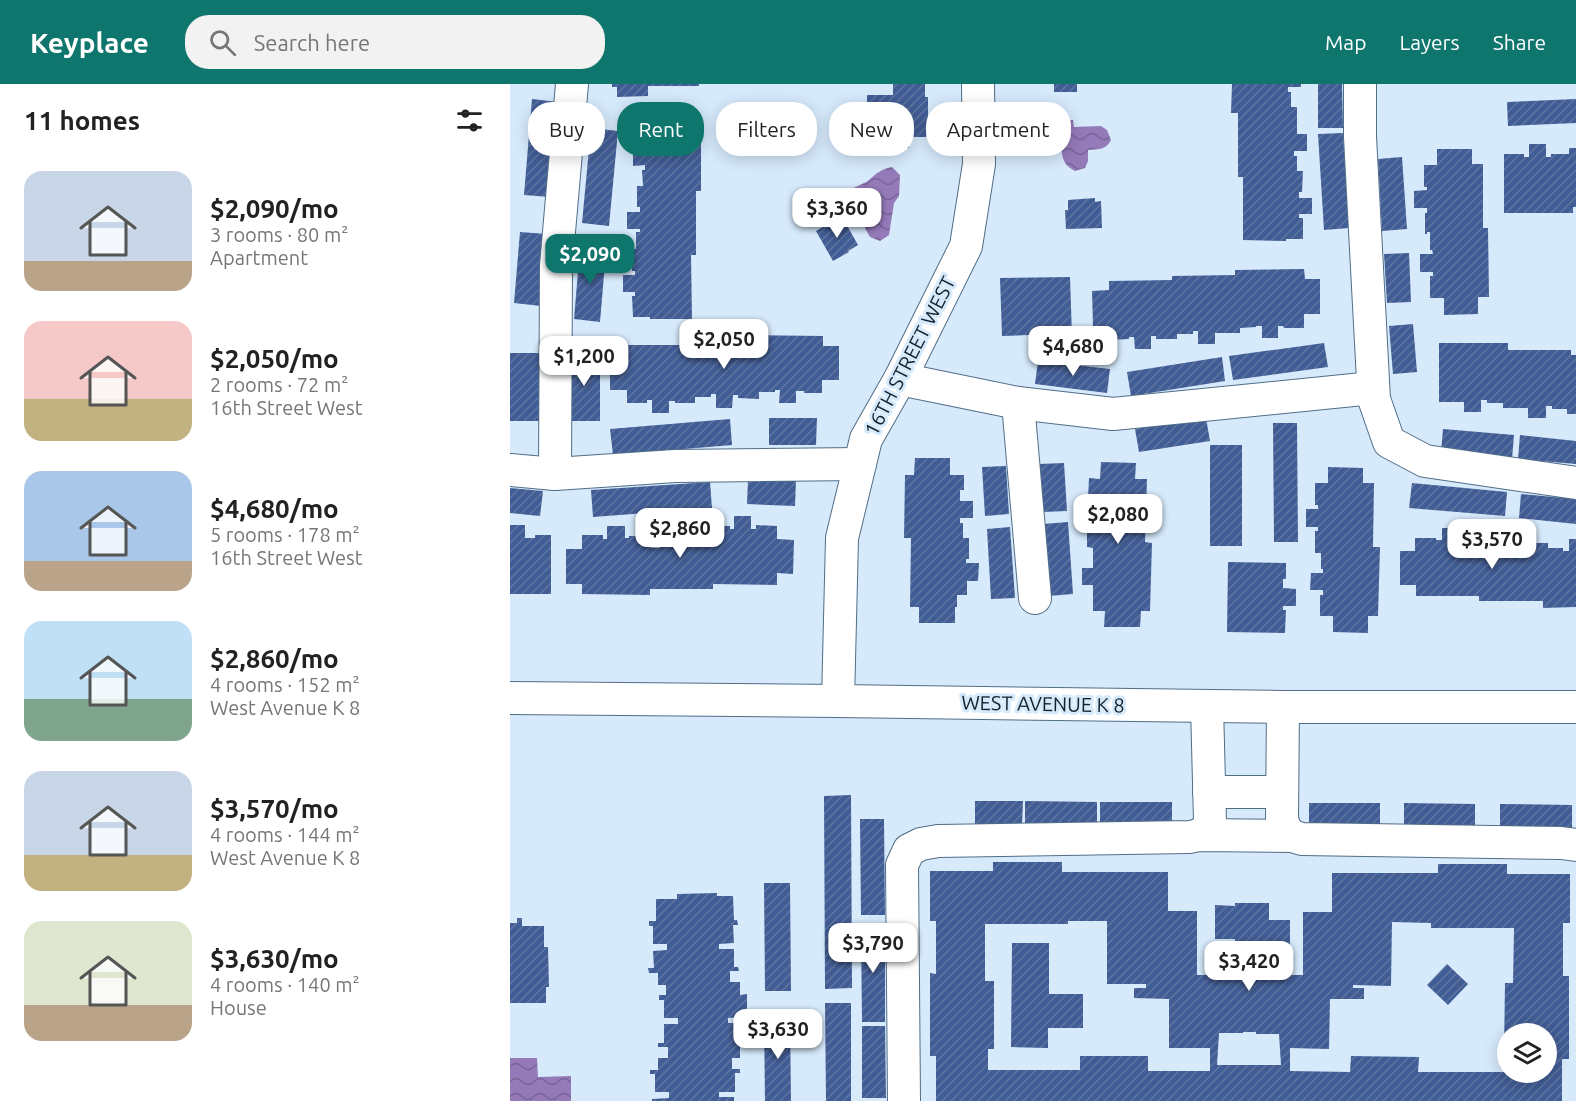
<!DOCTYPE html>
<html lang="en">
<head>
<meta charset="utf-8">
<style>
	:root { --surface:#fff; --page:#f2f2f2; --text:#222; --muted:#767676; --accent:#0f766e }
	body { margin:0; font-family:Ubuntu,sans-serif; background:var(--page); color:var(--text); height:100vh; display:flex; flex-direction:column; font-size:22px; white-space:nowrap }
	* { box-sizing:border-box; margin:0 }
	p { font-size:20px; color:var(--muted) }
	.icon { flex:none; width:33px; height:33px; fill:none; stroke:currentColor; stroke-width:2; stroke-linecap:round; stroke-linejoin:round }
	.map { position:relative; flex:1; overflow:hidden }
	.side { display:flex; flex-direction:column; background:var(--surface); width:510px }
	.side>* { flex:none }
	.guide { position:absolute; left:18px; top:18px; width:570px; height:54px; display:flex; gap:12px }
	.fabs { position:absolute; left:987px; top:939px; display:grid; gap:12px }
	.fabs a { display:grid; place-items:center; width:60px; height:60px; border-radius:50%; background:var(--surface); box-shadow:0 3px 15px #0003; font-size:30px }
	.price { position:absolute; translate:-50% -51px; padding:0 14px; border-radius:12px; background:#fff; color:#222; font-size:20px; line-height:39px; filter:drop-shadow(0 2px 3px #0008) }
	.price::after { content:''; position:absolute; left:50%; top:36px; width:18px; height:14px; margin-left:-9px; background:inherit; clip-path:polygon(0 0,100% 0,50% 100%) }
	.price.active { background:var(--accent); color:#fff }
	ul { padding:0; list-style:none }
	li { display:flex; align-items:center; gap:18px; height:150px; padding:0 24px }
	li span { display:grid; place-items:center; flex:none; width:168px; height:120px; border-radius:18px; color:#555 }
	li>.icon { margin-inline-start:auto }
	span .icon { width:72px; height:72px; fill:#fffc; stroke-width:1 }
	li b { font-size:26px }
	h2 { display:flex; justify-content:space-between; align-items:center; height:72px; padding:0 24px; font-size:26px }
	.pill { padding:0 21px; border-radius:24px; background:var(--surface); box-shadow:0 3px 15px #0003; font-size:21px; line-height:54px }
	.pill.active { background:var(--accent); color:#fff }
	header { display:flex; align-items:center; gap:36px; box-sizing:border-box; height:84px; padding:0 30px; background:var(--accent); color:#fff }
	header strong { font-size:28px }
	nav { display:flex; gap:33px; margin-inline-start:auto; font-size:21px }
	.search { width:420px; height:54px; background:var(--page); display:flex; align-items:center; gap:15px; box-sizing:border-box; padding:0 21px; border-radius:24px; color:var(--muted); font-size:22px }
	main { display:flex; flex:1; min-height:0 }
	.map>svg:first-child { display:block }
</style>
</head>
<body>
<header>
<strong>Keyplace</strong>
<div class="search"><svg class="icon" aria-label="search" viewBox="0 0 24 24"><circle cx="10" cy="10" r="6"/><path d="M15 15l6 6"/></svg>Search here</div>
<nav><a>Map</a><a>Layers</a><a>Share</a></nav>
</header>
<main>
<section class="side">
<h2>11 homes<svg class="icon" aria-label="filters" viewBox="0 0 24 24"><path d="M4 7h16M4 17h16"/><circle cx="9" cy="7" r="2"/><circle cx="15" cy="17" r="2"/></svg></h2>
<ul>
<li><span style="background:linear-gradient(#c9d6e8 75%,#b9a48a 0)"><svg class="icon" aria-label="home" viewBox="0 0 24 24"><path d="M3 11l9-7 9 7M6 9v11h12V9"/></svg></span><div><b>$2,090/mo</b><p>3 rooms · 80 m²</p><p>Apartment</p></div></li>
<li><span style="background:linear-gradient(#f6c9c9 65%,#c2b280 0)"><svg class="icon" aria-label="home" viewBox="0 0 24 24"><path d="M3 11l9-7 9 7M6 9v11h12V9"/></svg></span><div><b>$2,050/mo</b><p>2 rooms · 72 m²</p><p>16th Street West</p></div></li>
<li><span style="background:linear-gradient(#a9c7e8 75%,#b9a48a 0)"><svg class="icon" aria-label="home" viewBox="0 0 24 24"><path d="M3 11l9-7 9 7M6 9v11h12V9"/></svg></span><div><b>$4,680/mo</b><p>5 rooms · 178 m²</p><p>16th Street West</p></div></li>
<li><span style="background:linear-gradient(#bfe0f5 65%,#7fa58c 0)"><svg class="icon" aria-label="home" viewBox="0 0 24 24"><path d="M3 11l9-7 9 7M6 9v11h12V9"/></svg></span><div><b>$2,860/mo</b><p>4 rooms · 152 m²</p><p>West Avenue K 8</p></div></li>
<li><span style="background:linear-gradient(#c9d6e8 70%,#c2b280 0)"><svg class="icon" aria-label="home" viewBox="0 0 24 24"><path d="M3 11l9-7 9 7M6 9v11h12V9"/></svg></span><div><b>$3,570/mo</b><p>4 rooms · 144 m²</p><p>West Avenue K 8</p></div></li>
<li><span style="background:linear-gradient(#dfe7d0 70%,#b9a48a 0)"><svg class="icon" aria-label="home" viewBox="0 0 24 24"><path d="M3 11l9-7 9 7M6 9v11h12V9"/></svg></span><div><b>$3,630/mo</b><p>4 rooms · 140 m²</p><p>House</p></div></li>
</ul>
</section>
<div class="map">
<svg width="1066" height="1017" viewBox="0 0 1066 1017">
	<defs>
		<pattern id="water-waves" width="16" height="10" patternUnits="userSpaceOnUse" patternTransform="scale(1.5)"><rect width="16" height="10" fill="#957ab9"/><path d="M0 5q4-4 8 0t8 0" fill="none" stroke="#786497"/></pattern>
		<pattern id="building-hatch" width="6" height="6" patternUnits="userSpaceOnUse" patternTransform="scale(1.5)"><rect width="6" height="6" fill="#415d96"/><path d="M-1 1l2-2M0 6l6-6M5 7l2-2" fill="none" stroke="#5f75a0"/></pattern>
	</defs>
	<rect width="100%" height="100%" fill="#d6eafc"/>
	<g fill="url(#water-waves)">
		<path d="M531,36H563L564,43L591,42L597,46L601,56C596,66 589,65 578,66V77L575,84L565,87C553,80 553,76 551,63L537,62L528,60L525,49Z"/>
		<path d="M382,83L390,91L389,112L384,119L379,151L370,157L360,153L355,144L354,131L345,130L338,119L340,106C346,102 354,100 359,96C367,89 371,85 382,83Z"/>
		<polygon points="0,974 27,974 28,993 61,992 61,1017 0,1017"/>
	</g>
	<g fill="url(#building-hatch)" fill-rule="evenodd">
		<polygon points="102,0 189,0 189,2 138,2 138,12 107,13 107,3 102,3"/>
		<polygon points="383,0 415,0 415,13 418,13 418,53 399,53 399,64 378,64 378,53 358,53 358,51 346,51 346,22 357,22 357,11 383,11"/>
		<rect x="544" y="0" width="23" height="8"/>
		<polygon points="722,0 791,0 791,3 778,3 778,8 781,8 781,23 787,23 787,50 797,50 797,67 784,67 784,72 787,72 787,87 793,87 792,108 789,108 789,114 802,114 802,130 789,130 789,134 793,134 793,155 776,155 776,157 733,156 733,93 728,93 728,29 721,29"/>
		<polygon points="808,0 832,0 833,44 808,44"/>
		<polygon points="22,15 48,18 40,113 14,111"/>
		<polygon points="1066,15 1066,39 998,42 997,18"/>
		<polygon points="133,39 191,39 191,107 186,107 186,171 181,171 182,235 140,235 140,233 123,233 122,212 125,212 125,208 113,208 113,191 125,191 125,187 122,187 122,165 126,165 126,148 130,148 130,145 117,145 117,128 130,128 130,123 127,123 127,102 133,102 132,86 135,86 135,81 123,82 123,64 135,64 135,55 133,55"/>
		<polygon points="81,44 108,47 99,142 72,139"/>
		<polygon points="833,49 839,144 814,146 808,50"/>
		<polygon points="1019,60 1036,60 1036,73 1041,73 1041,70 1059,70 1059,64 1066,64 1066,123 1063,123 1063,129 994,129 994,70 1014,70 1014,73 1019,73"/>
		<polygon points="927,65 962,65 962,80 973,80 973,144 978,144 979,213 968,213 968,230 934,231 934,214 920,214 920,192 923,192 923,188 910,188 910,170 923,170 922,166 920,166 920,148 917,148 917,150 915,150 915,129 917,129 917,124 904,124 904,107 917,106 917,103 914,103 914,81 927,81"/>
		<polygon points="892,73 897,145 872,147 868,75"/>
		<polygon points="585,114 585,118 591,117 592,144 556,145 555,126 558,126 558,116"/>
		<polygon points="328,134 331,140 335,138 348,161 338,167 339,168 323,177 306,147"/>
		<polygon points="10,148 37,150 31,222 4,219"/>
		<polygon points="70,164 96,167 90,238 64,235"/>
		<polygon points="899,169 901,218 877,219 874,170"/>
		<polygon points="794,185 795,195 810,195 810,230 794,230 794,244 774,244 773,242 768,242 768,254 752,254 752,242 746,242 746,243 730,244 730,249 705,249 705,260 688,260 688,247 683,247 683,250 667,250 667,255 646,255 646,252 641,252 641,265 625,265 624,253 619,253 619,255 599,256 599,242 583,242 582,207 599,206 599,197 662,196 662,192 725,191 725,186"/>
		<polygon points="560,193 562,252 542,253 542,249 536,249 536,262 519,263 519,251 492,252 490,194"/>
		<polygon points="903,240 907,288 883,290 879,242"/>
		<polygon points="243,251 313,252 313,262 329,262 329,296 312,296 312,309 294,309 294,307 286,307 286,319 269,319 270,306 265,306 265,308 249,308 249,315 228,314 228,311 223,311 222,324 206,324 206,310 201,310 201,313 185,313 185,319 165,319 165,317 159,317 159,329 142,329 142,316 137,316 137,319 117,319 117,306 100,306 100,271 117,272 117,261 180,261 180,256 243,257"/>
		<polygon points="814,259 818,283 723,296 719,272"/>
		<polygon points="929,259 998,259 998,266 1061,266 1061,271 1066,271 1066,330 1057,330 1057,325 1042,325 1042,322 1036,322 1036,334 1018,334 1018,324 993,324 993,319 977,319 977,316 971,316 971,328 954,328 954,318 929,318"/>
		<polygon points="0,269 30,269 29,337 0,337"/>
		<polygon points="59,269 90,269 90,337 58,337"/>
		<polygon points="712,273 715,297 621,312 617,288"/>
		<polygon points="528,277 600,285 597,309 525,300"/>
		<polygon points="259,334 307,334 306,361 259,361"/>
		<polygon points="696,334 700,357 629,368 625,345"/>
		<polygon points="220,335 222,361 103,371 100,345"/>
		<polygon points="763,339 787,339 788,458 764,458"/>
		<polygon points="933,345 1004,351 1002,375 931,369"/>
		<polygon points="1010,351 1066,357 1066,380 1008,375"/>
		<rect x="700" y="361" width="32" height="101"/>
		<polygon points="405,374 440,374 440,391 454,391 454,406 450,406 450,417 463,417 463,434 450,434 450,439 453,439 453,454 459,454 459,475 456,475 456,479 469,479 468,497 457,497 457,511 447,511 447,523 445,523 445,539 409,539 409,523 400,523 401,454 394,454 395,391 404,391"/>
		<polygon points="591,378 626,379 625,395 637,395 635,458 642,459 640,527 631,527 630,543 594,543 595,527 583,527 583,501 572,501 572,484 583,484 583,464 577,463 577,441 580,441 580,437 568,437 568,421 580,421 581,415 578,415 579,394 590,395"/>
		<polygon points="554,379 557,427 533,428 529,380"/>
		<polygon points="496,382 499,430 475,432 472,383"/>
		<polygon points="818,383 853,384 853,399 864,399 863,463 870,463 868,532 858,532 858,549 823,548 823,532 810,532 810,511 813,511 813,506 800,506 801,489 813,489 813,485 811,485 811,469 805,469 805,447 808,447 808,443 796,443 796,425 808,425 808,421 805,421 805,399 818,399"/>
		<polygon points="238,395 286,396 285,422 237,420"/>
		<polygon points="200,398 202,424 83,433 81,406"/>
		<polygon points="902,399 997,408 995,432 899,424"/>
		<polygon points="0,404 33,407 30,432 0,429"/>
		<polygon points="1011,410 1066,415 1066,440 1009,434"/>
		<polygon points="224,432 241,432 241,445 246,445 246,441 267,442 267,455 284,456 283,490 267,489 267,501 203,500 203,505 140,505 140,511 72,510 72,500 56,500 56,465 72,465 72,451 93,451 93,455 97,455 97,442 115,442 115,454 119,454 119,452 141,452 141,464 150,464 151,450 161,450 161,437 177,437 177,450 182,450 182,447 198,448 198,442 220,442 220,445 224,445"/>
		<polygon points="558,438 563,510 538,512 533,440"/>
		<polygon points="0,441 15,441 15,454 25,454 25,451 41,451 41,510 0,510"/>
		<polygon points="500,443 505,514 481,515 477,445"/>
		<polygon points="932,444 948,444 948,457 954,457 954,453 975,453 975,459 990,459 990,462 995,462 995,449 1012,449 1012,462 1019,462 1019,459 1038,459 1038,464 1053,464 1053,467 1059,467 1059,455 1066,455 1066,523 1033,524 1033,517 969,517 969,512 906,512 906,501 890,501 890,467 905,467 905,454 926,454 926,456 932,456"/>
		<polygon points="718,478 776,479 776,495 773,495 773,504 786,505 786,522 773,522 773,526 776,526 775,549 717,548"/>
		<polygon points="341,711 342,904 315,905 314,712"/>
		<polygon points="465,717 513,717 512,741 465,741"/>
		<polygon points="515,717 587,718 587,742 515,741"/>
		<polygon points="590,718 662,718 662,742 590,741"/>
		<rect x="799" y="719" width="71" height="24"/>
		<polygon points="894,719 965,720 965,744 894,743"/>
		<polygon points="990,720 1062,721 1062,744 990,744"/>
		<polygon points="350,735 374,735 375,831 351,831"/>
		<path d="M483,778H552V788H658V827H687V891H705V885H774V891H793V828H822V789H928V780H997V790H1060V839H1053V892H1059V975H1052V1017H426V972H420V889L426,890V837H420V787H483ZM558,837H597V900H636V904H624V914L659,915V964H700V987H638V972H570V986H478V965H484V897H475V840H558ZM882,838L921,839V844H1004L1003,899H995L994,967H998V950H1036V988H908L909,973L841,972L840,988L780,987V964L819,965L820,915H854V904H843V901L881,902ZM733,948H746V950H769L771,981H707L709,949H733Z"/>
		<polygon points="254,799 280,799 281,907 255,907"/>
		<polygon points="207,809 207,812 223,812 224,836 227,836 228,841 223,841 224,859 209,860 209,865 224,865 224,883 228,883 229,887 220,887 220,898 230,898 230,911 237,910 237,931 234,931 234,933 218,934 218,939 234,939 234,941 238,941 238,962 230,962 230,974 222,974 222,985 230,985 230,989 225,989 225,1008 209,1008 209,1013 224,1013 224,1017 142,1017 142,1015 159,1014 159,1008 145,1008 145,990 140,990 140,986 148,986 148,974 158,974 158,963 148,963 148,959 154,959 154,940 168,940 168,934 154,934 154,916 149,916 149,911 156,911 156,901 148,901 148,889 139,889 138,884 144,884 143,867 157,866 157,860 143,860 143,842 139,842 139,837 146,837 146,815 167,815 167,810"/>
		<polygon points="725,819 759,819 759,836 780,836 780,870 759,869 759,872 725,871 725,855 705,855 705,821 725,822"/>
		<polygon points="7,834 12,834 12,842 34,842 34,863 38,863 39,903 36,903 36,919 0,919 0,839 7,839"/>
		<polygon points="351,843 375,843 375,938 352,938"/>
		<polygon points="502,859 539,859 539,910 573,910 573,944 538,944 538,964 501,963"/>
		<polygon points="937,880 958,900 938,921 917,901"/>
		<polygon points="315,919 341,919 341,1017 316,1017"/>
		<polygon points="254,935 280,935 281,1017 255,1017"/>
		<polygon points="352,942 375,942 376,1014 352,1014"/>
	</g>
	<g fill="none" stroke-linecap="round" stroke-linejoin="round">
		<g stroke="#4f6e87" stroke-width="34">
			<g id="minor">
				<polyline points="850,0 850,53 864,315 879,358 915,377 1066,399"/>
				<polyline points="390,295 508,319 603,330 863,304"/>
				<polyline points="508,319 525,514"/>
				<polyline points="0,386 45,390 165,382 350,380"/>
				<polyline points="45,390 46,182 62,0"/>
				<polyline points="0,614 328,617 773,623 1066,623"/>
				<polyline points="328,617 332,454 356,355 390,295 456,162 469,80 468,0"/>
				<polyline points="773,623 772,735 775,745 782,752"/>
				<polyline points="699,708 772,708"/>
				<polyline points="689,751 698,745 700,737 697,622"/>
				<polyline points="394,1017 392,781 399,766 411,760 428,757 680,753 689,751 782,752 792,755 1051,759 1066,761"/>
			</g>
		</g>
		<use href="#minor" stroke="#fff" stroke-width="32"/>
	</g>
	<g text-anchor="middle" stroke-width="6" stroke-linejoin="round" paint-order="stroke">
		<g font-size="20" fill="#15222c" stroke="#d6eafc">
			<text transform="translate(400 272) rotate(-63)" y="7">16TH STREET WEST</text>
			<text transform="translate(533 620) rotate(1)" y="7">WEST AVENUE K 8</text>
		</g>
	</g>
</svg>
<div class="fabs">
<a><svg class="icon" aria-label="layers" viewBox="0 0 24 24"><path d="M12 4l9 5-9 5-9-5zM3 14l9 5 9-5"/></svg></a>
</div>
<b class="price" style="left:327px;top:155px">$3,360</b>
<b class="price active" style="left:80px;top:201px">$2,090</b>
<b class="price" style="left:214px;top:286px">$2,050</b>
<b class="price" style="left:563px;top:293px">$4,680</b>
<b class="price" style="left:74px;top:303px">$1,200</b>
<b class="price" style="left:608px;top:461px">$2,080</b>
<b class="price" style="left:170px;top:475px">$2,860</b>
<b class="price" style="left:982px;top:486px">$3,570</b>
<b class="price" style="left:363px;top:890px">$3,790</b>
<b class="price" style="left:739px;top:908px">$3,420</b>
<b class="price" style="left:268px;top:976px">$3,630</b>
<div class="guide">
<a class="pill">Buy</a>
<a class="pill active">Rent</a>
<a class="pill">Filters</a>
<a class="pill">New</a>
<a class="pill">Apartment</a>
</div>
</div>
</main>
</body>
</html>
